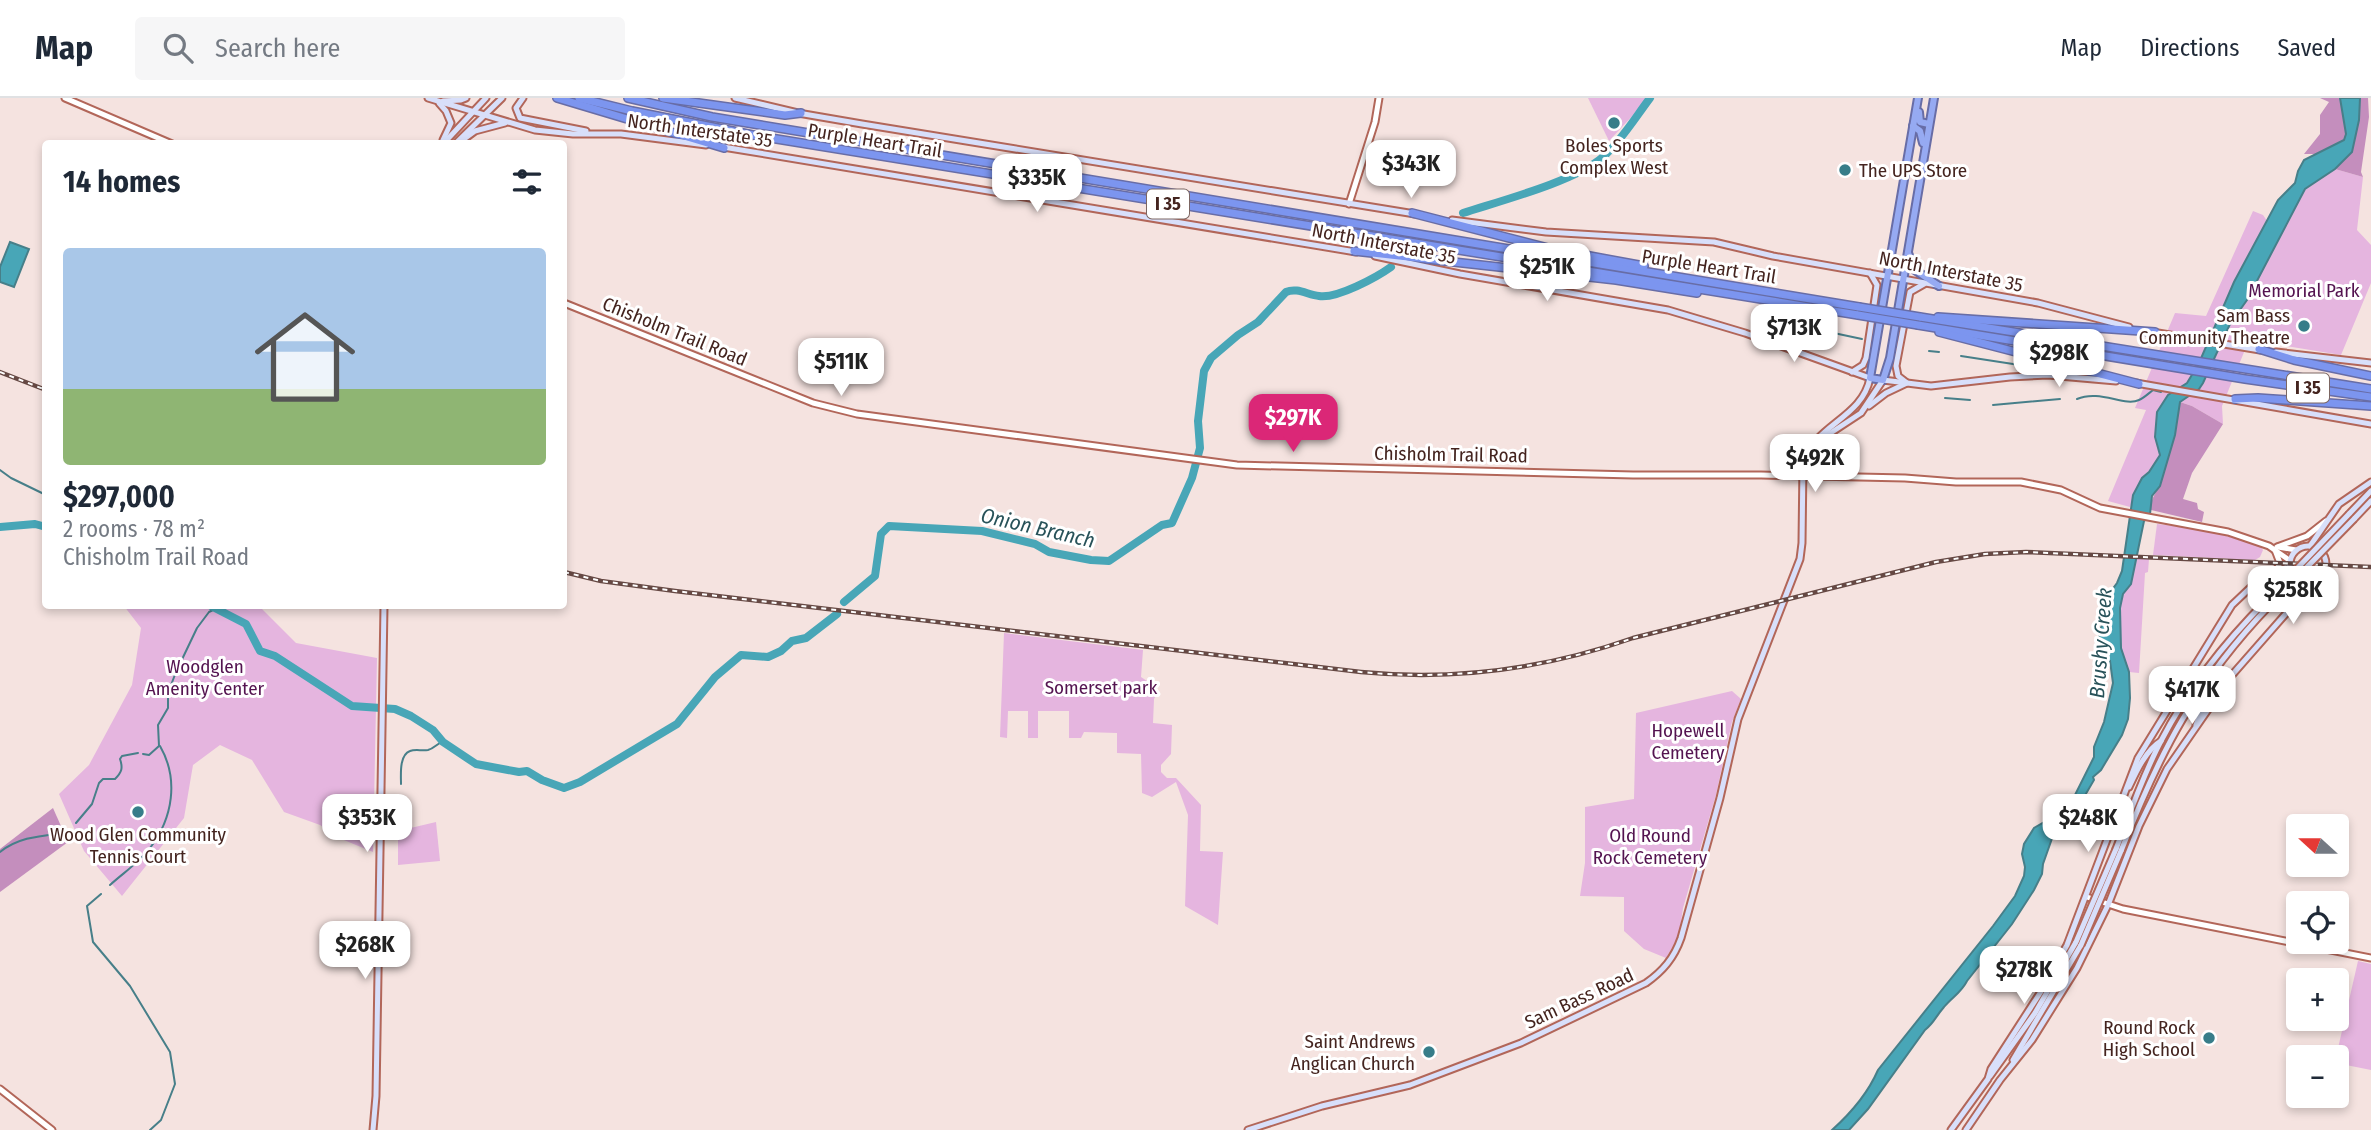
<!DOCTYPE html>
<html lang="en">
<head>
<meta charset="utf-8">
<style>
	:root { --surface:#fff; --page:#f6f6f7; --text:#1f2937; --muted:#747a83; --line:#e0e1e3; --accent:#db2777 }
	body { margin:0; font-family:"Fira Sans Condensed",sans-serif; background:var(--page); color:var(--text); height:100vh; display:flex; flex-direction:column; font-size:26px; white-space:nowrap }
	* { box-sizing:border-box; margin:0 }
	p { font-size:23px; color:var(--muted) }
	.icon { flex:none; width:38px; height:38px; fill:none; stroke:currentColor; stroke-width:2; stroke-linecap:round; stroke-linejoin:round }
	.map { position:relative; flex:1; overflow:hidden }
	.side { position:absolute; left:42px; top:42px; width:525px; height:469px; display:flex; flex-direction:column; background:var(--surface); border-radius:7px; box-shadow:0 4px 10px #0003 }
	.side>* { flex:none }
	.needle { width:46px; rotate:291deg }
	.buttons { position:absolute; left:2286px; top:716px; display:grid; gap:14px }
	.buttons a { display:grid; place-items:center; width:63px; height:63px; border-radius:7px; background:var(--surface); box-shadow:0 4px 10px #0003; font-size:35px }
	.price { position:absolute; translate:-50% -60px; padding:0 16px; border-radius:14px; background:#fff; color:#222; font-size:23px; line-height:46px; filter:drop-shadow(0 2px 4px #0008) }
	.price::after { content:''; position:absolute; left:50%; top:42px; width:21px; height:16px; margin-left:-10px; background:inherit; clip-path:polygon(0 0,100% 0,50% 100%) }
	.price.selected { background:var(--accent); color:#fff }
	ul { padding:0; list-style:none }
	li { display:grid; align-content:center; gap:14px; height:371px; padding:0 21px }
	li+li { border-top:2px solid var(--line) }
	li span { display:grid; place-items:center; height:217px; border-radius:7px; color:#555 }
	li>.icon { margin-inline-start:auto }
	span .icon { width:126px; height:126px; fill:#fffc; stroke-width:1 }
	li b { font-size:30px }
	h2 { display:flex; justify-content:space-between; align-items:center; height:84px; padding:0 21px; font-size:30px }
	header { display:flex; align-items:center; gap:42px; box-sizing:border-box; height:98px; padding:0 35px; background:var(--surface); border-bottom:2px solid var(--line) }
	header strong { font-size:33px }
	nav { display:flex; gap:38px; margin-inline-start:auto; font-size:24px }
	.search { width:490px; height:63px; background:var(--page); display:flex; align-items:center; gap:18px; box-sizing:border-box; padding:0 24px; border-radius:7px; color:var(--muted); font-size:26px }
	.map>svg:first-child { display:block }
</style>
</head>
<body>
<header>
<strong>Map</strong>
<div class="search"><svg class="icon" aria-label="search" viewBox="0 0 24 24"><circle cx="10" cy="10" r="6"/><path d="M15 15l6 6"/></svg>Search here</div>
<nav><a>Map</a><a>Directions</a><a>Saved</a></nav>
</header>
<div class="map">
<svg width="2371" height="1032" viewBox="0 0 2371 1032">
	<rect width="100%" height="100%" fill="#f5e3e0"/>
	<g fill="#e5b5df">
		<polygon points="1588,0 1649,0 1609,43"/>
		<polygon points="2335,71 2363,79 2357,132 2371,147 2371,185 2341,257 2249,242 2222,308 2223,326 2192,308 2180,304 2182,300 2157,314 2155,339 2160,357 2149,375 2142,380 2130,409 2108,403 2146,312 2135,310 2175,215 2206,218 2253,113 2263,117 2278,139 2305,91"/>
		<path d="M2157,426C2194,430 2227,436 2261,449L2263,452L2260,459L2255,462L2153,457Z"/>
		<polygon points="2135,461 2149,461 2148,474 2145,475 2139,575 2129,574 2121,550 2120,510 2123,496 2131,486"/>
		<polygon points="124,508 259,508 296,545 377,560 373,754 339,740 320,727 284,714 252,662 220,647 193,667 184,720 122,798 84,753 59,696 89,667 132,587 141,530"/>
		<polygon points="1004,535 1143,552 1141,579 1156,589 1157,596 1154,601 1153,625 1172,627 1171,656 1161,667 1161,674 1167,680 1176,680 1201,707 1200,753 1223,754 1218,827 1185,808 1188,717 1176,684 1152,699 1142,695 1141,656 1117,655 1117,635 1084,634 1081,640 1069,640 1069,613 1038,613 1038,640 1028,640 1028,613 1008,613 1007,640 1000,639"/>
		<polygon points="1732,593 1741,601 1732,624 1716,697 1683,810 1679,838 1666,860 1644,851 1624,833 1624,799 1580,798 1585,765 1585,709 1634,701 1636,615"/>
		<polygon points="436,724 440,763 398,767 398,733"/>
		<polygon points="2358,863 2371,866 2371,972 2336,965 2336,959"/>
	</g>
	<g fill="#c48ebd">
		<polygon points="2320,0 2340,0 2346,36 2344,42 2352,54 2359,23 2360,0 2368,0 2369,19 2361,74 2363,79 2335,71 2316,56 2304,56 2320,36 2320,17 2329,4"/>
		<path d="M2180,304L2192,308L2223,326L2192,375L2183,401L2197,405L2198,411L2204,414L2202,424L2151,412C2150,398 2159,393 2162,381C2170,356 2176,331 2180,304Z"/>
		<polygon points="53,710 68,744 0,794 0,751"/>
	</g>
	<g fill="#48a6b7" stroke="#477f89" stroke-width="2">
		<path d="M2340,0H2360L2359,22L2352,54L2335,71L2305,91L2247,202L2230,226L2203,285L2199,291L2180,304L2175,337L2160,388L2152,398L2150,416L2144,423L2131,486L2123,496L2120,510L2121,550L2129,574L2130,600L2128,621L2122,637L2101,672L2093,679L2094,682L2077,711L2055,732L2043,766L2042,776L2034,792L2012,826L1967,883C1961,895 1952,899 1944,909C1936,918 1934,925 1925,932L1868,1011L1849,1032H1832C1851,1015 1868,995 1878,972L1993,828L2015,798L2024,778L2025,769L2022,756L2024,746L2034,730L2058,716L2073,701L2094,659V649L2104,624L2113,585L2110,563L2102,562L2099,535L2106,516L2102,511L2103,504L2117,485L2122,473L2133,397L2142,380L2149,374L2160,357L2155,339L2157,314L2168,297L2187,285L2199,265L2234,184L2278,102L2295,85L2298,73L2304,62L2344,42L2346,36Z"/>
		<polygon points="10,144 29,151 14,189 0,184 0,169"/>
	</g>
	<g fill="none" stroke-linecap="round" stroke-linejoin="round">
		<g stroke="#477f89" stroke-width="2">
			<polyline points="1782,224 1862,241"/>
			<polyline points="1929,253 1939,254"/>
			<polyline points="1961,258 2026,268"/>
			<polyline points="1945,300 1970,302"/>
			<path d="M2077,301C2100,291 2124,309 2139,302C2144,300 2149,295 2153,292L2161,294"/>
			<polyline points="1993,307 2060,301"/>
			<polyline points="0,372 11,380 46,397"/>
			<polyline points="143,656 149,657 159,648 158,627 168,610 168,595 176,574 197,530 209,514 215,511"/>
			<path d="M401,686C401,677 399,657 410,653C415,651 422,653 428,652C435,650 437,645 443,644"/>
			<polyline points="403,703 403,707"/>
			<path d="M76,725L92,706L99,685L103,681H115C122,674 123,670 120,661L122,658L138,655"/>
			<path d="M0,754C19,739 40,738 64,735"/>
			<path d="M110,787C123,775 140,764 150,750C173,720 179,681 160,648"/>
			<polyline points="101,796 87,808 93,844 130,888 170,954 175,986 161,1022 150,1032"/>
		</g>
		<g stroke="#48a6b7" stroke-width="8">
			<path d="M1463,115C1500,103 1576,83 1603,59C1621,43 1635,20 1650,0"/>
			<polyline points="0,429 35,426 46,429"/>
			<path d="M844,504L875,478L881,436L889,428L982,433L1035,446L1049,454L1091,462L1109,463L1162,427L1172,425L1192,380L1200,350L1198,323L1204,273L1211,260L1238,237L1258,224L1286,194C1297,189 1308,197 1319,198C1337,201 1377,179 1391,169"/>
			<polyline points="211,508 246,526 260,553 275,558 352,608 395,611 411,618 433,632 443,644 476,666 519,674 527,673 542,682 564,690 580,684 677,626 715,579 741,557 768,559 781,553 792,543 806,540 837,516"/>
		</g>
		<g stroke="#b26659" stroke-width="9">
			<g id="tertiary">
				<polyline points="65,0 172,46"/>
				<polyline points="1349,106 1375,24 1379,0"/>
				<polyline points="564,205 813,305 857,316 1237,367 1633,377 1761,377 1905,380 1956,384 2021,384 2061,392 2100,410 2228,434 2269,448 2289,462"/>
				<polyline points="2277,449 2307,438 2326,423"/>
				<polyline points="2278,449 2296,452"/>
				<polyline points="2274,477 2280,465 2275,452"/>
				<polyline points="2087,799 2123,811 2371,860"/>
				<polyline points="0,991 52,1032"/>
			</g>
		</g>
		<g stroke="#b26659" stroke-width="9">
			<g id="secondary">
				<polyline points="428,0 535,32 573,36 621,36 706,47"/>
				<polyline points="523,0 516,10 520,20 586,33"/>
				<polyline points="735,0 798,15 862,26 1415,116"/>
				<polyline points="443,3 461,2 466,0"/>
				<polyline points="439,5 446,13 451,25 443,42"/>
				<polyline points="460,44 475,33 505,25"/>
				<polyline points="443,46 486,0"/>
				<polyline points="455,46 502,0"/>
				<polyline points="723,49 1356,154"/>
				<polyline points="1452,122 1546,134 1714,144 1773,158 2038,205 2129,229"/>
				<polyline points="2152,234 2260,252"/>
				<polyline points="2276,254 2371,265"/>
				<polyline points="1852,274 1863,267 1866,260 1877,187 1870,175"/>
				<polyline points="2136,285 2371,326"/>
				<polyline points="1869,308 1886,295 1907,285 1898,278 1896,268 1910,194 1924,186"/>
				<polyline points="1820,339 1826,338 1861,315 1883,282 1931,288 2010,279 2048,277 2116,283"/>
				<polyline points="2349,416 2371,393"/>
				<polyline points="2354,421 2371,403"/>
				<circle cx="2308" cy="466" r="18"/>
				<polyline points="2310,448 2339,406 2371,384"/>
				<polyline points="2273,478 2290,484 2296,500"/>
				<polyline points="2196,627 2219,568"/>
				<path d="M2129,689C2136,674 2146,652 2161,643"/>
				<path d="M2116,751C2130,715 2143,677 2161,643C2188,591 2226,543 2267,502"/>
				<path d="M2121,753C2160,653 2196,584 2271,506"/>
				<polyline points="2013,962 2081,847"/>
				<polyline points="1990,978 2035,915 2076,844"/>
				<polyline points="373,1032 376,998 384,508"/>
				<path d="M1248,1032L1322,1008L1410,987L1521,945L1646,885C1663,873 1674,860 1681,840L1720,700L1738,621L1800,461L1802,445L1803,366C1814,326 1862,321 1870,280L1745,235L1668,212L1460,176L1375,158"/>
				<polyline points="1951,1032 1988,981 1991,971 2042,892 2067,847 2138,660 2232,507 2251,489 2281,474 2289,467"/>
				<polyline points="1966,1032 2000,982 2032,942 2077,870 2108,807 2139,728 2167,671 2232,577 2290,511 2306,484"/>
			</g>
		</g>
		<g stroke="#686da6" stroke-width="10">
			<g id="trunk">
				<polyline points="1918,0 1870,280 1883,282 1890,260 1934,0"/>
				<polyline points="1919,14 1920,24 1929,26"/>
				<polyline points="1913,28 1920,33 1923,45"/>
				<polyline points="1908,155 1915,172 1939,188"/>
			</g>
		</g>
		<g stroke="#686da6" stroke-width="10">
			<g id="motorway">
				<polyline points="557,0 724,50"/>
				<polyline points="579,0 632,13 758,38 1858,217"/>
				<polyline points="628,0 712,19 1859,209"/>
				<polyline points="663,0 785,17 801,15"/>
				<polyline points="1412,115 1552,151 1644,168"/>
				<polyline points="1354,153 1616,182 1697,195"/>
				<polyline points="1920,219 2371,291"/>
				<polyline points="1938,219 2155,234"/>
				<polyline points="1918,227 2245,281 2371,299"/>
				<polyline points="1939,234 2139,286"/>
				<polyline points="2259,251 2294,262 2371,278"/>
				<polyline points="2235,301 2258,300 2371,308"/>
			</g>
		</g>
		<use href="#tertiary" stroke="#fff" stroke-width="5"/>
		<use href="#secondary" stroke="#d8dffa" stroke-width="5"/>
		<use href="#trunk" stroke="#96aaf2" stroke-width="6"/>
		<use href="#motorway" stroke="#7c95ef" stroke-width="7"/>
		<g stroke="#664944" stroke-width="4.5">
			<g id="rail">
				<polyline points="0,274 46,292"/>
				<path d="M564,474L601,483L675,493L1361,574C1454,583 1545,571 1633,540L1936,464L1985,456L2026,454L2371,469"/>
			</g>
		</g>
		<use href="#rail" stroke="#fff" stroke-width="2" stroke-dasharray="5" stroke-linecap="butt"/>
		<g stroke="#b26659" stroke-width="9" stroke-linecap="butt">
			<g id="secondary-bridge">
				<polyline points="2267,502 2349,416"/>
				<polyline points="2271,506 2354,421"/>
				<polyline points="2076,844 2116,751"/>
				<polyline points="2081,847 2121,753"/>
			</g>
		</g>
		<g stroke="#686da6" stroke-width="10" stroke-linecap="butt">
			<g id="motorway-bridge">
				<polyline points="1859,209 1920,219"/>
				<polyline points="1858,217 1918,227"/>
			</g>
		</g>
		<use href="#secondary-bridge" stroke="#d8dffa" stroke-width="5"/>
		<use href="#motorway-bridge" stroke="#7c95ef" stroke-width="7"/>
	</g>
	<g fill="#377d89" stroke="#fff" stroke-width="2.5">
		<circle cx="1614" cy="25" r="7"/>
		<circle cx="1845" cy="72" r="7"/>
		<circle cx="2304" cy="228" r="7"/>
		<circle cx="138" cy="714" r="7"/>
		<circle cx="2209" cy="940" r="7"/>
		<circle cx="1429" cy="954" r="7"/>
	</g>
	<g text-anchor="middle" stroke-width="6" stroke-linejoin="round" paint-order="stroke">
		<g fill="#fff" stroke="#7c6662" stroke-width="2">
			<rect x="1147" y="91.5" width="42" height="29" rx="5"/>
			<rect x="2287" y="275.5" width="42" height="29" rx="5"/>
		</g>
		<g font-size="18" font-weight="bold" fill="#44241f">
			<text x="1168" y="112">I 35</text>
			<text x="2308" y="296">I 35</text>
		</g>
		<g font-size="19" fill="#44241f" stroke="#fff">
			<text transform="translate(700 32) rotate(8)" y="7">North Interstate 35</text>
			<text transform="translate(875 42) rotate(9)" y="7">Purple Heart Trail</text>
			<text transform="translate(1384 145) rotate(11)" y="7">North Interstate 35</text>
			<text transform="translate(1709 168) rotate(9)" y="7">Purple Heart Trail</text>
			<text transform="translate(1951 173) rotate(11)" y="7">North Interstate 35</text>
			<text transform="translate(675 233) rotate(22)" y="7">Chisholm Trail Road</text>
			<text transform="translate(1451 356) rotate(1)" y="7">Chisholm Trail Road</text>
			<text transform="translate(1579 900) rotate(-25)" y="7">Sam Bass Road</text>
		</g>
		<g font-size="19" fill="#44241f" stroke="#fff" text-anchor="end">
			<text x="1614" y="54" text-anchor="middle">Boles Sports<tspan x="1614" dy="22">Complex West</tspan></text>
			<text x="1859" y="79" text-anchor="start">The UPS Store</text>
			<text x="2290" y="224">Sam Bass<tspan x="2290" dy="22">Community Theatre</tspan></text>
			<text x="138" y="743" text-anchor="middle">Wood Glen Community<tspan x="138" dy="22">Tennis Court</tspan></text>
			<text x="2195" y="936">Round Rock<tspan x="2195" dy="22">High School</tspan></text>
			<text x="1415" y="950">Saint Andrews<tspan x="1415" dy="22">Anglican Church</tspan></text>
		</g>
		<g font-size="19" fill="#541350" stroke="#fff">
			<text x="2304" y="199">Memorial Park</text>
			<text x="205" y="575">Woodglen<tspan x="205" dy="22">Amenity Center</tspan></text>
			<text x="1101" y="596">Somerset park</text>
			<text x="1688" y="639">Hopewell<tspan x="1688" dy="22">Cemetery</tspan></text>
			<text x="1650" y="744">Old Round<tspan x="1650" dy="22">Rock Cemetery</tspan></text>
		</g>
		<g font-size="21" font-style="italic" fill="#285259" stroke="#fff">
			<text transform="translate(1038 430) rotate(13)" y="7">Onion Branch</text>
			<text transform="translate(2101 545) rotate(-86)" y="7">Brushy Creek</text>
		</g>
	</g>
</svg>
<div class="buttons">
<a><svg class="needle" viewBox="-14 -14 28 28"><path d="M0-13l5 13h-10z" fill="#e53935"/><path d="M0 13l5-13h-10z" fill="#747a83"/></svg></a>
<a><svg class="icon" aria-label="locate" viewBox="0 0 24 24"><circle cx="12" cy="12" r="6"/><path d="M12 2v4M12 18v4M2 12h4M18 12h4"/></svg></a>
<a>+</a>
<a>−</a>
</div>
<b class="price" style="left:1411px;top:102px">$343K</b>
<b class="price" style="left:1037px;top:116px">$335K</b>
<b class="price" style="left:1547px;top:205px">$251K</b>
<b class="price" style="left:1794px;top:266px">$713K</b>
<b class="price" style="left:2059px;top:291px">$298K</b>
<b class="price" style="left:841px;top:300px">$511K</b>
<b class="price selected" style="left:1293px;top:356px">$297K</b>
<b class="price" style="left:1815px;top:396px">$492K</b>
<b class="price" style="left:2293px;top:528px">$258K</b>
<b class="price" style="left:2192px;top:628px">$417K</b>
<b class="price" style="left:367px;top:756px">$353K</b>
<b class="price" style="left:2088px;top:756px">$248K</b>
<b class="price" style="left:365px;top:883px">$268K</b>
<b class="price" style="left:2024px;top:908px">$278K</b>
<section class="side">
<h2>14 homes<svg class="icon" aria-label="filters" viewBox="0 0 24 24"><path d="M4 7h16M4 17h16"/><circle cx="9" cy="7" r="2"/><circle cx="15" cy="17" r="2"/></svg></h2>
<ul>
<li><span style="background:linear-gradient(#a9c7e8 65%,#8fb573 0)"><svg class="icon" aria-label="home" viewBox="0 0 24 24"><path d="M3 11l9-7 9 7M6 9v11h12V9"/></svg></span><div><b>$297,000</b><p>2 rooms · 78 m²</p><p>Chisholm Trail Road</p></div></li>
</ul>
</section>
</div>
</body>
</html>
